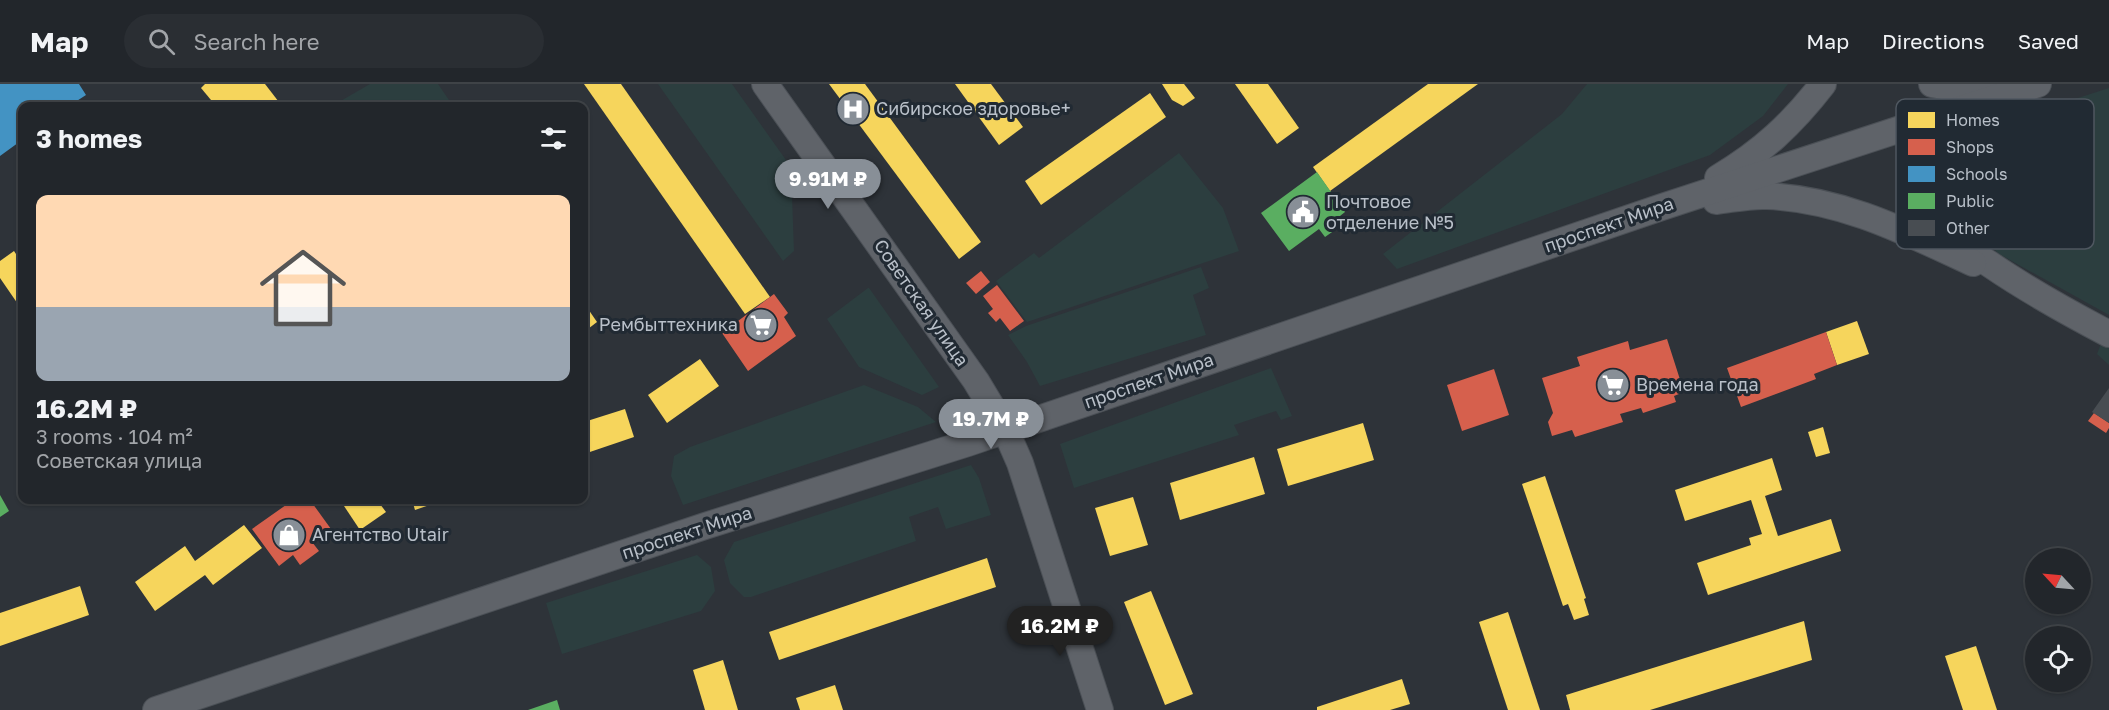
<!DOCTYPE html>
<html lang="en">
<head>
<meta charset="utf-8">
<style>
	:root { --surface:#22262b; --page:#2a2e33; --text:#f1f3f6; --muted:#a2a5a9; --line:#3f4347; --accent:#888f97 }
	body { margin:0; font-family:"Golos Text",sans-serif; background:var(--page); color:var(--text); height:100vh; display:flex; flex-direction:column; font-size:22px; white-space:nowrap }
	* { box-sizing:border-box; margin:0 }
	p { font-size:20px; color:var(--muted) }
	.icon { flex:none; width:33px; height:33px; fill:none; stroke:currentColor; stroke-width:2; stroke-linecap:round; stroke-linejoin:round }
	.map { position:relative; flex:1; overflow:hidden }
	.details { position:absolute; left:18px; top:18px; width:570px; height:402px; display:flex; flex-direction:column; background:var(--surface); border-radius:12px; box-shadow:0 2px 4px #0004,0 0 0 2px var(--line) }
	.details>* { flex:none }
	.needle { width:39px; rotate:296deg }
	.fabs { position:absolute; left:2025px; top:464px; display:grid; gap:12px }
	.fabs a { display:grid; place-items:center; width:66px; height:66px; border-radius:50%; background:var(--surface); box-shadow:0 2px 4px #0004,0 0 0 2px var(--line); font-size:30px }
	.price { position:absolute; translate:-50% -51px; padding:0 14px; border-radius:21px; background:var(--accent); color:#fff; font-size:20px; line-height:39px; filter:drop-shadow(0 2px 3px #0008) }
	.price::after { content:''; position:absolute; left:50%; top:36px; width:18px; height:14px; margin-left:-9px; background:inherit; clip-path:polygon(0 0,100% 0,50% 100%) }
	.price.on { background:#222; color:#fff }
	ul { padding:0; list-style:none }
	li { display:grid; align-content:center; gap:12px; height:318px; padding:0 18px }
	li span { display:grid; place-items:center; height:186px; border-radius:12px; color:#555 }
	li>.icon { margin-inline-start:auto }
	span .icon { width:108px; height:108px; fill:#fffc; stroke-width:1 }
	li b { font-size:26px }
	h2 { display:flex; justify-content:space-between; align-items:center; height:72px; padding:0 18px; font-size:26px }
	header { display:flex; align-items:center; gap:36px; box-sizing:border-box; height:84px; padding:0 30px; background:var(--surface); border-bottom:2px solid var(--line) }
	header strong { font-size:28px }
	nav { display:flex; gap:33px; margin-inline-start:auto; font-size:21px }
	.search { width:420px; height:54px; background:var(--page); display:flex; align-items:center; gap:15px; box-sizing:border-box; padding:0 21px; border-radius:33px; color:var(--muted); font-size:22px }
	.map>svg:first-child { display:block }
</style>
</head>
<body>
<header>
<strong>Map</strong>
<div class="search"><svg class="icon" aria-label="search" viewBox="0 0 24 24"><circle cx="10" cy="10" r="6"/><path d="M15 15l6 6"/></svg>Search here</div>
<nav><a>Map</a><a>Directions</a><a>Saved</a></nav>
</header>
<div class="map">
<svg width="2109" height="626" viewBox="0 0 2109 626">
	<rect width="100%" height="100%" fill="#2e3339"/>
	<g fill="#2c3e3f">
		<polygon points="370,0 438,0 453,22 332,22"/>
		<polygon points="658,0 732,0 791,83 794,167 783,177"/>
		<polygon points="1587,0 1788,0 1763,32 1710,71 1397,185 1383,170 1562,30"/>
		<polygon points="2109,4 2109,231 1999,170 1967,139 1959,109 1966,69 2009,36"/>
		<polygon points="1179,69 1223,124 1239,167 1027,238 996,197 1034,169 1039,174"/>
		<polygon points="1201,183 1209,204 1193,211 1206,251 1040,302 1027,278 1008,251 1026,242"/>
		<polygon points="868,204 869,204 939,303 922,311 859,283 827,235"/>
		<polygon points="2103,260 2109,262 2109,281 2097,270 2100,262"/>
		<polygon points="1271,284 1292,332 1281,336 1276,327 1234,341 1239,351 1074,404 1060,360"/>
		<polygon points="864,301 918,323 936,338 683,421 671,392 674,372 690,363"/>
		<polygon points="971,381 979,394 991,431 946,445 938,423 909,433 916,457 751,513 744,513 730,499 724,476 734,458"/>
		<polygon points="697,471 711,483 715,507 701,527 562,570 546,519"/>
	</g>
	<g fill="#f6d55c">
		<polygon points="205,0 265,0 282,22 216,22 201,4"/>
		<polygon points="584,0 621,0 770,213 745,230"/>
		<polygon points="829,0 865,0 981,158 959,175"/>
		<polygon points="955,0 991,0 1023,43 999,61"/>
		<polygon points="1162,0 1184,0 1195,14 1183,22 1172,16"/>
		<polygon points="1235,0 1268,0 1299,44 1277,60"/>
		<polygon points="1428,0 1478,0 1330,107 1313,83"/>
		<polygon points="1150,9 1166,33 1041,121 1025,97"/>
		<polygon points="14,167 22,179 22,226 0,194 0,177"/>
		<polygon points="584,219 597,238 584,248"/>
		<polygon points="1857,237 1869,270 1837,281 1826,248"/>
		<polygon points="700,275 719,302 667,339 648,311"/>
		<polygon points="625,325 634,353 584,370 584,338"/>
		<polygon points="1363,339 1374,376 1288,402 1277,365"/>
		<polygon points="1823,343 1830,369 1816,373 1808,348"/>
		<polygon points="1254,373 1265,410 1180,436 1170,399"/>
		<polygon points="1772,374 1782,406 1765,412 1778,452 1831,435 1841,467 1708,511 1697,479 1751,461 1749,454 1762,450 1751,416 1685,437 1675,406"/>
		<polygon points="1545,392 1586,514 1584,515 1589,531 1574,536 1568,520 1563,522 1522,400"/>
		<polygon points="1133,413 1148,461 1110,472 1095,424"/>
		<polygon points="197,416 210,416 202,422"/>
		<polygon points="340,416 377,416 386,428 360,446"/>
		<polygon points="412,416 444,416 415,426"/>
		<polygon points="244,441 262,464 213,501 205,491 155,527 135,498 185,462 195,477"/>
		<polygon points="987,474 996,503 779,576 769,548"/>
		<polygon points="80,502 89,531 0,562 0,529"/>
		<polygon points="1151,507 1193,610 1165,621 1124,518"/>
		<polygon points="1508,528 1540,626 1508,626 1479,538"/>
		<polygon points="1804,537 1812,576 1650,626 1570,626 1566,611"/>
		<polygon points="1976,562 1997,626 1963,626 1945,572"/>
		<polygon points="723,576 738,626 705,626 693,586"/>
		<polygon points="1402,595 1410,620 1390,626 1317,626 1317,623"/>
		<polygon points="835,601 843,626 800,626 796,614"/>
	</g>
	<g fill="#d6604d">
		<polygon points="981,187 990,198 976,210 966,199"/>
		<polygon points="997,201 1024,237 1010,247 1000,234 996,238 988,229 993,225 983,212"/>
		<polygon points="774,210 788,229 784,233 796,252 748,287 722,249"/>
		<polygon points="1826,248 1837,281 1814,290 1816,295 1741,323 1727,284"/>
		<polygon points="1667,255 1684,308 1674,312 1676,318 1643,329 1641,324 1620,330 1623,338 1575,353 1572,346 1552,352 1548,338 1553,329 1542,294 1580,282 1577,273 1628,257 1630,266"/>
		<polygon points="1494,285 1509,331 1462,347 1447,301"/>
		<polygon points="2094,329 2109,339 2109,344 2106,349 2088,337"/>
		<polygon points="293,416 310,416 331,445 312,458 319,467 300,481 293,471 279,482 252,445"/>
	</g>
	<polygon fill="#4393c3" points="0,0 79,0 86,11 69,22 22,22 22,56 0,72"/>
	<g fill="#5aae61">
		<polygon points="1317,88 1345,128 1340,132 1345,139 1325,153 1319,145 1289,167 1261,129"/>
		<polygon points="0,411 9,427 0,433"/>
		<polygon points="557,616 560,626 528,626"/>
	</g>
	<polygon fill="#484d52" points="2109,304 2109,339 2092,328"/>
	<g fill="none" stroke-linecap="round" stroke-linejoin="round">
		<g stroke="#4b5056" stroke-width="28">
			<g id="major">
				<polyline points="765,0 976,297 1006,347 1020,379 1100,626"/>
				<polyline points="1932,0 1959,5 2001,2"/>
				<path d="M2003,22C1985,33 1964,43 1951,60C1932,86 1934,124 1952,150C1962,163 1977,172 1991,181C2029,207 2069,229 2109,250"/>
				<path d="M1718,94C1762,68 1792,40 1823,0"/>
				<path d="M1716,117C1733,115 1751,111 1767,112C1842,115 1906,148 1973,179"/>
				<polyline points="156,626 705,442 968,359 1662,123 2038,0"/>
			</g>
		</g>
		<use href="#major" stroke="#5f6369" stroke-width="26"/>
	</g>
	<defs>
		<g id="hospital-disc" transform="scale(1.725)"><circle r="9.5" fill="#888f97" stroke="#212a33"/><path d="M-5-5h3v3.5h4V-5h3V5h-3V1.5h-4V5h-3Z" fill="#fff"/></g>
		<g id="civic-disc" transform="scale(1.725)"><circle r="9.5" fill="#888f97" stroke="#212a33"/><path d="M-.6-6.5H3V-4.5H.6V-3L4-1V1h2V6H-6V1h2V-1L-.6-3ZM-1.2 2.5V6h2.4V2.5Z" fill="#fff"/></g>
		<g id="supermarket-disc" transform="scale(1.725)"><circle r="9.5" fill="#888f97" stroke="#212a33"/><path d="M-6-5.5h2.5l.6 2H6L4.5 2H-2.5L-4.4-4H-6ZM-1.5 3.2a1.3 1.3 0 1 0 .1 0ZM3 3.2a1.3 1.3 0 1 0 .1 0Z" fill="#fff"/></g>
		<g id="shop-disc" transform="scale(1.725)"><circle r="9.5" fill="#888f97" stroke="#212a33"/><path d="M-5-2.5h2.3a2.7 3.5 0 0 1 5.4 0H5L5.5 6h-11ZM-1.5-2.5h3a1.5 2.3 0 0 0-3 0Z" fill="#fff"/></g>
	</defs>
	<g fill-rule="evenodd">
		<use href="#hospital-disc" x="853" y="25"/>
		<use href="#civic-disc" x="1303" y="128"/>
		<use href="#supermarket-disc" x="761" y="241"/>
		<use href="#supermarket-disc" x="1613" y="301"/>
		<use href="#shop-disc" x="289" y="451"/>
	</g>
	<g text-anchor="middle" stroke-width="6" stroke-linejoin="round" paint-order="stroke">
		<g font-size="18" fill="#b9c0c9" stroke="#212a33" text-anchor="start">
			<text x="876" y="31">Сибирское здоровье+</text>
			<text x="1326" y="124">Почтовое<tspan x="1326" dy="21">отделение №5</tspan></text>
			<text x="738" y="247" text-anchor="end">Рембыттехника</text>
			<text x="1636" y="307">Времена года</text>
			<text x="312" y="457">Агентство Utair</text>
		</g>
		<g font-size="18" fill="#b9c0c9" stroke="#212a33">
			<text transform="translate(1609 141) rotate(-19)" y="6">проспект Мира</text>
			<text transform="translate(921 219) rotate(55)" y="6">Советская улица</text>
			<text transform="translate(1149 297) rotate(-19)" y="6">проспект Мира</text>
			<text transform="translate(687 449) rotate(-18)" y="6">проспект Мира</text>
		</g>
	</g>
	<rect x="1896" y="15" width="198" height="150" rx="9" fill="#212a33" stroke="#4f5760" stroke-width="1.5"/>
	<rect x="1908" y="28" width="27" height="16" fill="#f6d55c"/>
	<rect x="1908" y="55" width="27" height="16" fill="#d6604d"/>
	<rect x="1908" y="82" width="27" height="16" fill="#4393c3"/>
	<rect x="1908" y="109" width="27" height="16" fill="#5aae61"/>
	<rect x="1908" y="136" width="27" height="16" fill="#484d52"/>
	<g font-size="16" fill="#b9c0c9">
		<text x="1946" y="42">Homes</text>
		<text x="1946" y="69">Shops</text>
		<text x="1946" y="96">Schools</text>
		<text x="1946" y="123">Public</text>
		<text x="1946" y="150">Other</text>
	</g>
</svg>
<div class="fabs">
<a><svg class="needle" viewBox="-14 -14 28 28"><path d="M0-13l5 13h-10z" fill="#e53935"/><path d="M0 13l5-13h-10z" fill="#a2a5a9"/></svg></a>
<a><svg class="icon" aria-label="locate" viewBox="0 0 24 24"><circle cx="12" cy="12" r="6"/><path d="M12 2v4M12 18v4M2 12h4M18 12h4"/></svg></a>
</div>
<b class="price" style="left:828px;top:126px">9.91M ₽</b>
<b class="price" style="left:991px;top:366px">19.7M ₽</b>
<b class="price on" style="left:1060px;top:573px">16.2M ₽</b>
<section class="details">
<h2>3 homes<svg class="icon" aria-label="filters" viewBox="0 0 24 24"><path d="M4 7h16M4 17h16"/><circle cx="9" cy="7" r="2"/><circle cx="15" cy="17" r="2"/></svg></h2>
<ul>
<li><span style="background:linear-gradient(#ffd9b3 60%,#9aa5b1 0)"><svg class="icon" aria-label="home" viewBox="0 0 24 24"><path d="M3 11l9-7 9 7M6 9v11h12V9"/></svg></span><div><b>16.2M ₽</b><p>3 rooms · 104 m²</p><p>Советская улица</p></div></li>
</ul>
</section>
</div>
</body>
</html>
